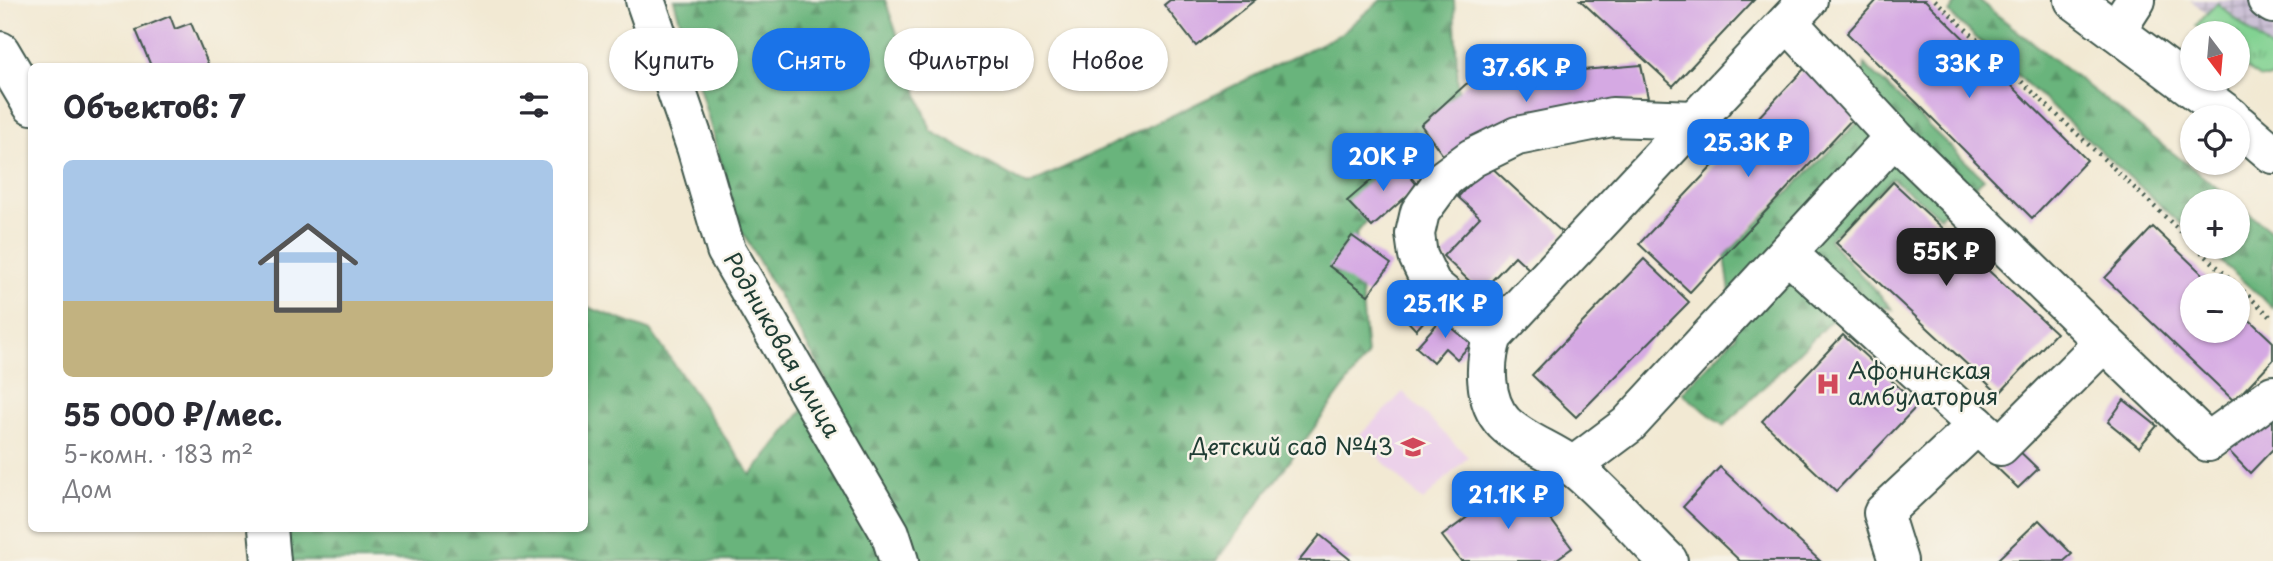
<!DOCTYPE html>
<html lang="ru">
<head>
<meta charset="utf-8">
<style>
	:root { --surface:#fff; --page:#f2f2f3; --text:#2b2b33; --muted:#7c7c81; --line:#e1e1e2; --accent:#1a73e8 }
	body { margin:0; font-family:"Playpen Sans",sans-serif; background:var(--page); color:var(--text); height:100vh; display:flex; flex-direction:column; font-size:26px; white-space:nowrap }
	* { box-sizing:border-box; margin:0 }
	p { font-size:23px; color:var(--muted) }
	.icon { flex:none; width:38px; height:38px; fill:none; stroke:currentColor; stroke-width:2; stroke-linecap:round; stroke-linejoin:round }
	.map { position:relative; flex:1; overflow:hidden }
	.details { position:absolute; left:28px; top:63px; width:560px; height:469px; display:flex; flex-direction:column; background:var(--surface); border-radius:10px; box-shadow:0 2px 5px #0004 }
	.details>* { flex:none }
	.top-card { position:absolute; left:609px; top:28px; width:665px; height:63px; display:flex; gap:14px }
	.needle { width:46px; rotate:164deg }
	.buttons { position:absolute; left:2180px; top:21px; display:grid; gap:14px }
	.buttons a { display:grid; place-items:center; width:70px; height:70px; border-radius:50%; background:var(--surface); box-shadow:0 2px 5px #0004; font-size:35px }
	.price { position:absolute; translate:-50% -60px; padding:0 16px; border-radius:14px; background:var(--accent); color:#fff; font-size:23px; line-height:46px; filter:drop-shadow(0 2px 4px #0008) }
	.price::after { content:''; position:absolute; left:50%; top:42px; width:21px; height:16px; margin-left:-10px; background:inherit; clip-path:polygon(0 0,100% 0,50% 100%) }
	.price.current { background:#222; color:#fff }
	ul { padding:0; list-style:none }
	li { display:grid; align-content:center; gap:14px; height:371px; padding:0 35px }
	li+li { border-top:2px solid var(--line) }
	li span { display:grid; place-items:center; height:217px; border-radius:10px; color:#555 }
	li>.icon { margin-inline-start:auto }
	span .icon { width:126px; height:126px; fill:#fffc; stroke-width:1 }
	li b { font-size:30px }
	h2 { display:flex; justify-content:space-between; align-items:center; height:84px; padding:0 35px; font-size:30px }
	.tag { padding:0 24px; border-radius:32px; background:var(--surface); box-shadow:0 2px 5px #0004; font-size:24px; line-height:63px }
	.tag.current { background:var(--accent); color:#fff }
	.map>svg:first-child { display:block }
</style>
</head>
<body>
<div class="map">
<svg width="2273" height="561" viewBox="0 0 2273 561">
	<defs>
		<pattern id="industrial-grid" width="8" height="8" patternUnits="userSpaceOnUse" patternTransform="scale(1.75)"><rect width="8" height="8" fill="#cbbfd5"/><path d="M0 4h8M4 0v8" fill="none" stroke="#a49cae"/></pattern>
		<pattern id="grass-tufts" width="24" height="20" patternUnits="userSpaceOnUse" patternTransform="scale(1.75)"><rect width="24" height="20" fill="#82d292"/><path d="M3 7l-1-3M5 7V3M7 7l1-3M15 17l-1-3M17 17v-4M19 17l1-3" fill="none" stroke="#6aac78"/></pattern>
		<pattern id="forest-firs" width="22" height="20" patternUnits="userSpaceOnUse" patternTransform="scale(1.75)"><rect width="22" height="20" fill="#69b47c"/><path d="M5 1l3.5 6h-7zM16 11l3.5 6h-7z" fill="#569466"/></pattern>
	</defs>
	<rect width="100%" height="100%" fill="#f7f3e8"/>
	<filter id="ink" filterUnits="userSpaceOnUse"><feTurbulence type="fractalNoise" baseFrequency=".0143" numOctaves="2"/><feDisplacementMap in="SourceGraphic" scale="14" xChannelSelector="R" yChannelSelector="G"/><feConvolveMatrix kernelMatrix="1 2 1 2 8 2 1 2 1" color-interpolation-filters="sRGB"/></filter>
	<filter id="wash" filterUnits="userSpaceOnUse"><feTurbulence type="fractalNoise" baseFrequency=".00686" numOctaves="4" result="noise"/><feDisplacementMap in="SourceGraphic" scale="28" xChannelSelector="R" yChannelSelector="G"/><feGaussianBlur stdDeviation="1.57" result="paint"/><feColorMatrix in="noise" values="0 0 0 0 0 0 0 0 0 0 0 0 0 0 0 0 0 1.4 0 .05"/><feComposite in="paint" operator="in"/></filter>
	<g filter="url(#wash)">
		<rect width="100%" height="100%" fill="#f2e9d3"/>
		<polygon fill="#ecd1ea" points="1403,392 1468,457 1423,501 1358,437"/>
		<polygon fill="url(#industrial-grid)" points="2190,0 2273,0 2273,63 2238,33 2233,33"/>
		<polygon fill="url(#grass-tufts)" stroke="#508863" stroke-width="2" points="2217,3 2273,51 2273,78 2260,78 2238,62 2238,33 2202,33 2196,25"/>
		<g fill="url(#forest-firs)" stroke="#447858" stroke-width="2">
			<polygon points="674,0 885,0 931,131 1028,185 1339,35 1381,0 1454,0 1459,108 1356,234 1367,356 1216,561 288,561 289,529 584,528 585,306 651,331 751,475 827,380 740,228"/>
			<polygon points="1958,0 1978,0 2234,201 2193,201 2193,235 1949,13"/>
			<polygon points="1864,64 1984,179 1940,217 1892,178 1829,240 1892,309 1853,299 1724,426 1682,393 1736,336 1725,256 1859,121"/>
			<polygon points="2238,205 2273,232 2273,308 2205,247 2238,247"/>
		</g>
		<g id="blocks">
			<g fill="#d5a9e3">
				<polygon points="1170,0 1255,0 1196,46 1164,5"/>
				<polygon points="1580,0 1754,0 1673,86"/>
				<polygon points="1877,0 1925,0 2087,160 2032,218 1847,33"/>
				<polygon points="170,16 175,29 191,23 209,66 151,66 136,30"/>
				<polygon points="1641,65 1648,98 1581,109 1445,158 1421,125 1466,84 1502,69 1514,82 1559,72"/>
				<polygon points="1806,67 1857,114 1690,292 1639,244"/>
				<polygon points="1396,159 1418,186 1372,227 1347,201"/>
				<polygon points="1488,164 1563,233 1529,269 1515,256 1481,292 1443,256 1480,217 1458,197"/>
				<polygon points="1893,182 2056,333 1999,394 1836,243"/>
				<polygon points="2153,227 2214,285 2193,285 2193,331 2238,331 2238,309 2273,342 2273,360 2234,401 2105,278"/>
				<polygon points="1352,236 1391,264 1368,295 1329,266"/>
				<polygon points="1644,259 1689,302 1576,417 1532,375"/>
				<polygon points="1422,290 1437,307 1416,330 1400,313"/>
				<polygon points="1445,315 1474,341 1457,359 1445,348 1433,362 1416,347"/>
				<polygon points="1843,335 1918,405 1836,491 1762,421"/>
				<polygon points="2124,400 2157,426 2139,447 2108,422"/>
				<polygon points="2273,412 2273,449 2250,473 2226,448"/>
				<polygon points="2011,443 2038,469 2018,488 1991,462"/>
				<polygon points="1720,467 1820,561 1740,561 1683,507"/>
				<polygon points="1520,478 1572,548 1554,561 1461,561 1442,536"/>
				<polygon points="2039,520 2072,554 2064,561 1996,561"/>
				<polygon points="1320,535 1352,561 1299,561"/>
			</g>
		</g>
	</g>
	<g filter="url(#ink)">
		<use href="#blocks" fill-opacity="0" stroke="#3f574c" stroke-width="2"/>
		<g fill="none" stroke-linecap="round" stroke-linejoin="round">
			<g stroke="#3f574c" stroke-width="42">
				<g id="minor">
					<polyline points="645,0 696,147 726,250 890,533 899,561"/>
					<polyline points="2267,0 2273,4"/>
					<polyline points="1788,22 1894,137 2104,342"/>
					<polyline points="2116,31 2136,0"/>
					<polyline points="0,51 32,105"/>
					<polyline points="1787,253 2000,446 2104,342 2208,442 2273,395"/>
					<polyline points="1493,336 1432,285 1418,256 1415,234 1420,212 1445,178 1472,158 1517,136 1612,117 1695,120"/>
					<polyline points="1572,467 1628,425 1894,137"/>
					<polyline points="268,528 271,561"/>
					<path d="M1668,561C1638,532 1604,491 1572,466C1551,450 1523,442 1504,423C1483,401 1484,362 1493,336L1808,0"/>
					<polyline points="1898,561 1883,513 1977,425"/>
				</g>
			</g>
			<g stroke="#3f574c" stroke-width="42">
				<g id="major">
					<polyline points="2074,0 2231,117"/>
					<polyline points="2238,124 2273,154"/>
				</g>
			</g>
			<g stroke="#3f574c" stroke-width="4.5" stroke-dasharray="2 5" stroke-linecap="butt">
				<polyline points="1935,0 2193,243"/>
				<polyline points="2196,247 2237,285"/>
				<polyline points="2238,286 2273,319"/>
			</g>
			<use href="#minor" stroke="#fff" stroke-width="38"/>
			<use href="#major" stroke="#fff" stroke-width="38"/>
		</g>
	</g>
	<defs>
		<g id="hospital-bare" transform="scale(1.89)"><path d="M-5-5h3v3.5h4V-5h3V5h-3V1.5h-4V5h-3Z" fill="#d1495b" stroke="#f7f3e8" stroke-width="2.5" paint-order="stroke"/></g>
		<g id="school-bare" transform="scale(1.89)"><path d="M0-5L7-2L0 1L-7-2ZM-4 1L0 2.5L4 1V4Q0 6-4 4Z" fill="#d1495b" stroke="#f7f3e8" stroke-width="2.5" paint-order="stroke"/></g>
	</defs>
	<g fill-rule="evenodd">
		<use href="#hospital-bare" x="1828" y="384"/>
		<use href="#school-bare" x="1413" y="447"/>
	</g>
	<g text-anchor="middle" stroke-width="5" stroke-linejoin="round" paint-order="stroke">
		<g font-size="23" fill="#1f3d34" stroke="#f7f3e8">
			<text transform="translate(782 345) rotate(60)" y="8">Родниковая улица</text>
		</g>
		<g font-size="23" fill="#1f3d34" stroke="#f7f3e8" text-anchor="start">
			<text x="1848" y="379">Афонинская<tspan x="1848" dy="26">амбулатория</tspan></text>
			<text x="1393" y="455" text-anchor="end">Детский сад №43</text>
		</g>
	</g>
</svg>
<div class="buttons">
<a><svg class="needle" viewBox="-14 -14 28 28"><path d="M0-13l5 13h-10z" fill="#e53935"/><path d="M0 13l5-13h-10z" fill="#7c7c81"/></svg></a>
<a><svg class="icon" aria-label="locate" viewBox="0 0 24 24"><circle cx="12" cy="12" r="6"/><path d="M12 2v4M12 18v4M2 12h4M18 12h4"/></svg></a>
<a>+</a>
<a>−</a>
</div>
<b class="price" style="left:1969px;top:100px">33K ₽</b>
<b class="price" style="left:1526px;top:104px">37.6K ₽</b>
<b class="price" style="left:1748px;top:179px">25.3K ₽</b>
<b class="price" style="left:1383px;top:193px">20K ₽</b>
<b class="price current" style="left:1946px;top:288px">55K ₽</b>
<b class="price" style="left:1445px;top:340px">25.1K ₽</b>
<b class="price" style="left:1508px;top:531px">21.1K ₽</b>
<div class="top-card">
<a class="tag">Купить</a>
<a class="tag current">Снять</a>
<a class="tag">Фильтры</a>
<a class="tag">Новое</a>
</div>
<section class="details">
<h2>Объектов: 7<svg class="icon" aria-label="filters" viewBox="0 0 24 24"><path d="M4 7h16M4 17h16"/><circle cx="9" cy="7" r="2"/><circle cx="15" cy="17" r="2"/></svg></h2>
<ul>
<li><span style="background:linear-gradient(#a9c7e8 65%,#c2b280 0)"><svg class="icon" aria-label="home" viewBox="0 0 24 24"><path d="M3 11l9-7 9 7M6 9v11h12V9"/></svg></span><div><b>55 000 ₽/мес.</b><p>5-комн. · 183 m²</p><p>Дом</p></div></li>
</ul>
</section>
</div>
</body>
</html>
